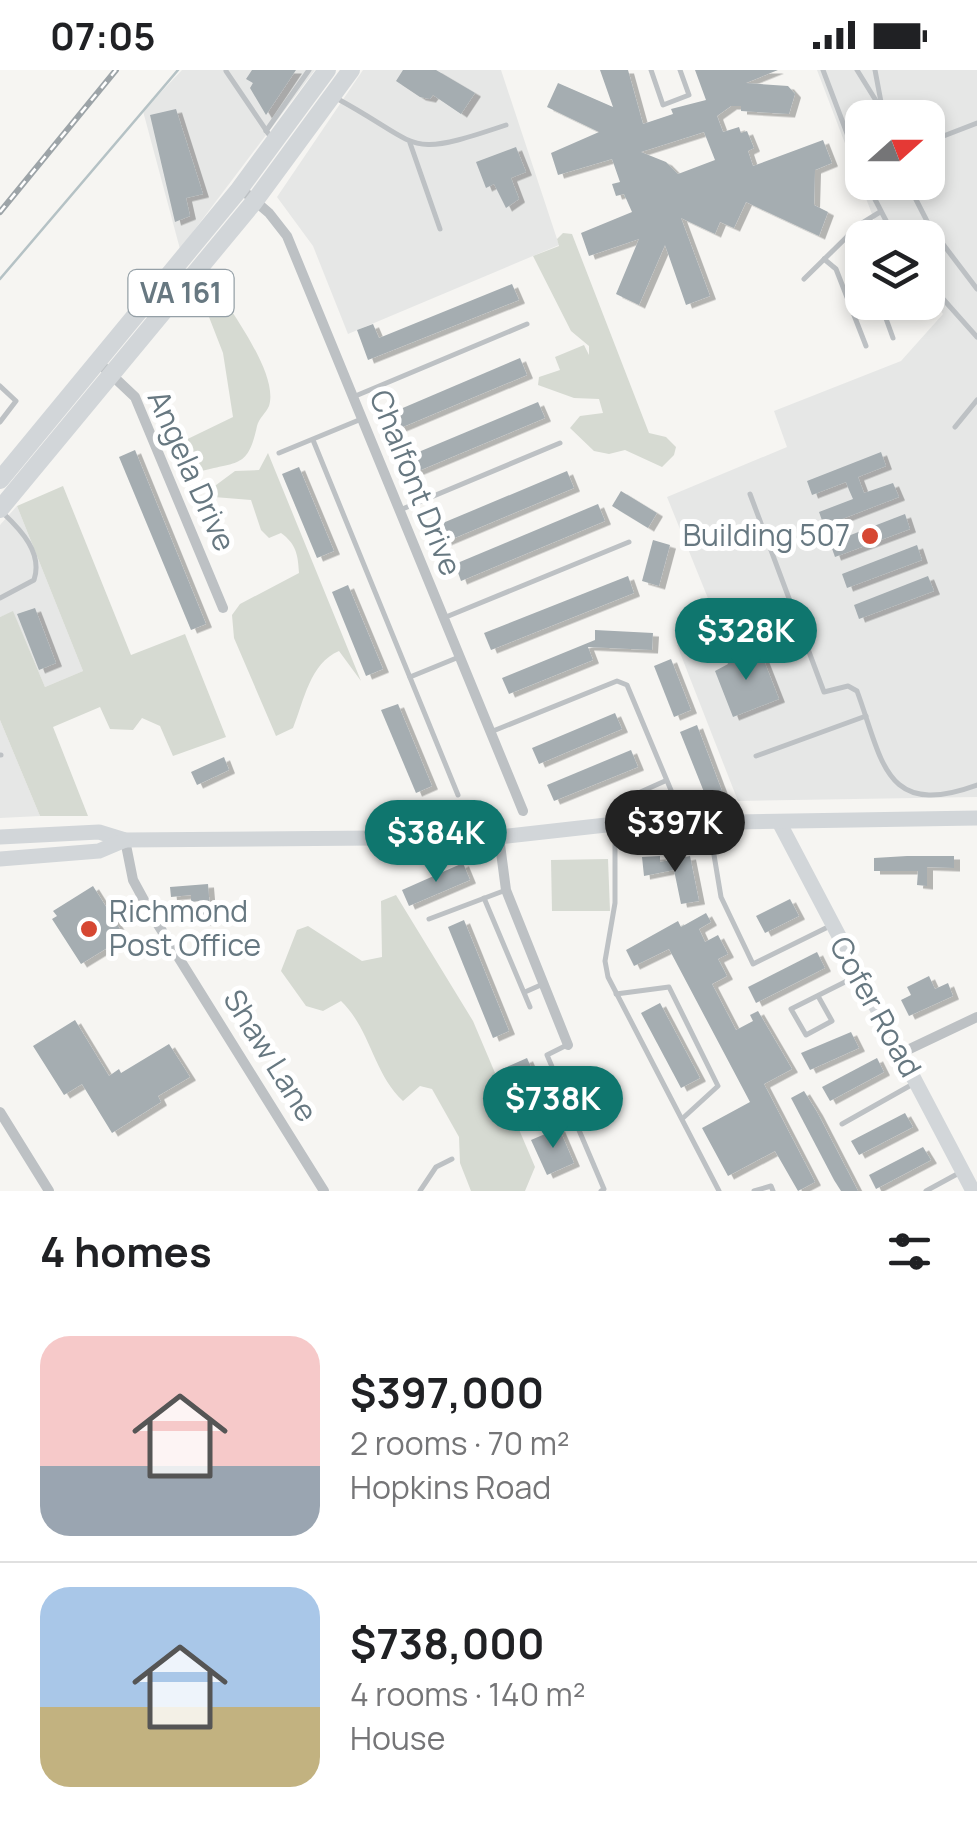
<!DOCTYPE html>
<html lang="en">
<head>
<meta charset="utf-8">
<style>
	:root { --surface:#fff; --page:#f6f6f6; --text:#202124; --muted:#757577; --line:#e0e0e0; --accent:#0f766e }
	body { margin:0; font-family:Manrope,sans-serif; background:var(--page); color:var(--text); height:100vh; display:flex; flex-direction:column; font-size:38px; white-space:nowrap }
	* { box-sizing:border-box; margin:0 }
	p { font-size:32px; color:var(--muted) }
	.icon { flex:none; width:55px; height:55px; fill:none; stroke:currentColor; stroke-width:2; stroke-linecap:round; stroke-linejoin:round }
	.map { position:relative; height:1121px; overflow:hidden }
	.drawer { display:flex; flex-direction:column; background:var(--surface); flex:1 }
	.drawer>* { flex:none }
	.needle { width:65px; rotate:69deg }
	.fabs { position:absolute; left:845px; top:30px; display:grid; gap:20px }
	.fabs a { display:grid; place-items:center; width:100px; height:100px; border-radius:20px; background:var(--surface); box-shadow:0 5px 15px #0003; font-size:50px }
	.price { position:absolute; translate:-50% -85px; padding:0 22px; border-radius:35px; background:var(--accent); color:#fff; font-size:32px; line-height:65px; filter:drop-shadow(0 2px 5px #0008) }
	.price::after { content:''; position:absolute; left:50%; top:60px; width:30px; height:22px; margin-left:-15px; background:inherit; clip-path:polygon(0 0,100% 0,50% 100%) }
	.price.active { background:#222; color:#fff }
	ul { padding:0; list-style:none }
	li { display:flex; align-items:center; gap:30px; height:250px; padding:0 40px }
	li+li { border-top:2px solid var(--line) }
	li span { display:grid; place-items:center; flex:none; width:280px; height:200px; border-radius:30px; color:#555 }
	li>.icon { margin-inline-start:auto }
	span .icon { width:120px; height:120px; fill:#fffc; stroke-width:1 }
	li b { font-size:42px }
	h2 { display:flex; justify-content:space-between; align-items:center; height:120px; padding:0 40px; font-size:42px }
	.status { display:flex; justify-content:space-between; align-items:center; height:70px; padding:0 50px; background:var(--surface); direction:ltr }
	.status svg { height:28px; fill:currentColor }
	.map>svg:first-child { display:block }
</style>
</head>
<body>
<div class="status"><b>07:05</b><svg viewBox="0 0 49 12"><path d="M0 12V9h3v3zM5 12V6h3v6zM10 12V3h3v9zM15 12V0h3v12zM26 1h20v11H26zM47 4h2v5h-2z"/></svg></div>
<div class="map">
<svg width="977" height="1121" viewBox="0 0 977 1121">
	<defs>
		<filter id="shadow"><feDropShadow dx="6" dy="3.5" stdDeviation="0" flood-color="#0004"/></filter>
	</defs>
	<rect width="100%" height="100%" fill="#f6f5f2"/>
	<g fill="#e6e7e6" fill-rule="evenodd">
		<polygon points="182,0 315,0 180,179 143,41"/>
		<polygon points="363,0 501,0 559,175 348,264 313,176 277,127"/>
		<path d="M817,0H977V727L738,731L677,575L720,558L667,427L787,377L774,341L901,291L943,244L928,222V168L886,167L875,152ZM862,48H928V112H862Z"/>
		<polygon points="17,436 83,601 45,617 13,542 0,547 0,455"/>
		<polygon points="0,650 40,746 0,748"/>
	</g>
	<g fill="#d6dad2">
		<polygon points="563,163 572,164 649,363 666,367 676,377 674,385 662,397 625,380 609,384 594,381 570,358 580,346 603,343 599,329 574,328 538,315 539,307 560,300 555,287 584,275 589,285 589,276 571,261 533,186 559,176 557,169"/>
		<path d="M216,217C232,243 279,305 269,336C266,343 259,348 257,356C248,399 238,391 198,402L189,422L169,378L233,347L223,283L202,229Z"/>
		<path d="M268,383L361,611L339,581C310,593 304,631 293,658L276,666L234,568L232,545L240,534L299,503C298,484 296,474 281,463L269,468L261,460L251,430L214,427L208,421L235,401L259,400Z"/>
		<polygon points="63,416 131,585 185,564 226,667 173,686 160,656 142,648 133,660 110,659 100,637 53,657 88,746 40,746 0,650 0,547 13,541 45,617 83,601 17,436"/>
		<polygon points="608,789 610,841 552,841 551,790"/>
		<path d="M396,825L473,951L535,1097L525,1121H471L460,1093L459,1067L432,1019L420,1016L403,1031C373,1003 371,960 341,931L323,941L306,936L281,901L297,860L308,856L362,891L382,887L381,831Z"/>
	</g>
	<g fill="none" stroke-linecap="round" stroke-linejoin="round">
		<polyline stroke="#b5c2c5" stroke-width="2.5" points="0,209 178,0"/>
	</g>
	<g fill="#a5adb1" fill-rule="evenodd" filter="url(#shadow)">
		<polygon points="252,0 296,0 266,45 250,18 253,13 246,9"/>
		<polygon points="403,0 436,0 475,23 461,44 433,25 430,29 420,27 396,11"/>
		<path d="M600,0H628L643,54L673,44L671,39L706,30L695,0H778L746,13L788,16L795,24L789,44L741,41V36H731L717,46L723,62L739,57L741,63L747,61L754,78L748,81L753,96L823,70L832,93L815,100L814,135L828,142L819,166L746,132L734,158L720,152L715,164L681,148L710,226L686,235L665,175L639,235L616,224L639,169L589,186L581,163L632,142L624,124L616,126L612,114L620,112L612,89L558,105L551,83L599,62L547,37L558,13L613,37ZM704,62L715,90L678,104L666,92L641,82Z"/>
		<polygon points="176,39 203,124 186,128 190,146 175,152 150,45"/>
		<polygon points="516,77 526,102 511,108 519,129 506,138 494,114 486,118 476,92"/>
		<polygon points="512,214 519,230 368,290 357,260 373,254 379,268"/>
		<polygon points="520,288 527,305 398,359 391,343"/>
		<polygon points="538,332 545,348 416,402 409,386"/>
		<polygon points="135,380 206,554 191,560 119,387"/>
		<polygon points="881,382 886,396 858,407 864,423 893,413 899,427 824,456 819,442 853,429 849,420 846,412 812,425 807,411"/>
		<polygon points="299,397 334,481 317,488 282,404"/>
		<polygon points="567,401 574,418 445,472 438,455"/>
		<polygon points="621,421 657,443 648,458 612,436"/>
		<polygon points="598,434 605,451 461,511 455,494"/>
		<polygon points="905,444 910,459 835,487 830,473"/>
		<polygon points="653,470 670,475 659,516 642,511"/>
		<polygon points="917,475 922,490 847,518 842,504"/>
		<polygon points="628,506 634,523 491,580 484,563"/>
		<polygon points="928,506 934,521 859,549 854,535"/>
		<polygon points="348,515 383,599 366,606 332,522"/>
		<polygon points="35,538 56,593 39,600 17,544"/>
		<polygon points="595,560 653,563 652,580 588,577 593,590 509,624 502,608 595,570"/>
		<polygon points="733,578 738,592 761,583 779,629 733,647 715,601 728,594 723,582"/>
		<polygon points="671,589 691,640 674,647 654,596"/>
		<polygon points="398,634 432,716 416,723 381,640"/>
		<polygon points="615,643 622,659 539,694 532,678"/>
		<polygon points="697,655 722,721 706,727 680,662"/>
		<polygon points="631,680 638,697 554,731 547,715"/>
		<polygon points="224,687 229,700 197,715 191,702"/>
		<polygon points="660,786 660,792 690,786 699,831 681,834 674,800 644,806 642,787"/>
		<polygon points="907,786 954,786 954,798 927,797 927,816 917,815 918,801 874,801 874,788"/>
		<polygon points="463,793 470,810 409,836 402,820"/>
		<polygon points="208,814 211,851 204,852 201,831 191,832 191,825 171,827 170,817"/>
		<polygon points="93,816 125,867 81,894 52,849 57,846 53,841"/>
		<polygon points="790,829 799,846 765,863 756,846"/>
		<polygon points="706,843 711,852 699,859 705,872 718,865 728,884 718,889 727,906 712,914 736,960 753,951 750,945 758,941 792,999 764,1014 815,1112 798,1121 775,1081 728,1106 702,1058 750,1032 669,879 634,896 626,880 678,851 681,857"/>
		<polygon points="464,850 509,961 493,968 448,857"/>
		<polygon points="817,882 825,898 756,933 748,917"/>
		<polygon points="929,906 935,919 948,913 953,926 909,946 901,930 911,925 907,917"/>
		<polygon points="660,933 700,1008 681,1018 641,943"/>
		<polygon points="75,950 109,1006 119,999 121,1003 169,974 190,1007 158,1026 161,1032 112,1063 82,1014 64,1025 33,976"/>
		<polygon points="851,962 859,978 810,1000 801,983"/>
		<polygon points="527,988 543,1024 516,1036 500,1000"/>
		<polygon points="877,988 884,1002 830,1031 822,1017"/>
		<polygon points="804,1021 817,1042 858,1121 841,1121 834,1110 791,1028"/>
		<polygon points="905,1043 913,1057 859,1085 851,1071"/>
		<polygon points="559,1058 574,1093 547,1105 531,1070"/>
		<polygon points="923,1077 931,1090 876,1119 869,1105"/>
	</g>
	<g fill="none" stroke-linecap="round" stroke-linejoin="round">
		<g stroke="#bdc1c4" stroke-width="5">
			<polyline points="651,0 663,35 689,25 680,0"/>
			<polyline points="823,0 862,103"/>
			<polyline points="857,0 883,42"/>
			<polyline points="875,0 884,48"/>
			<polyline points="226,1 270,66"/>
			<path d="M336,28C425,76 402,90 506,55"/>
			<polyline points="266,61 309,0"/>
			<polyline points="928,72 977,53"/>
			<polyline points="410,73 440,159"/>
			<polyline points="866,112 895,168"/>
			<polyline points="907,112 930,157 977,219"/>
			<polyline points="847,167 862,190"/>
			<polyline points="824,189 836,199 866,276"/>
			<polyline points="804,209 859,155 880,142"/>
			<polyline points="928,212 977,267"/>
			<polyline points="880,232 893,268"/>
			<polyline points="0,316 16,331 0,352"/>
			<polyline points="353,327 527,254"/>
			<polyline points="955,357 977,330"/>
			<polyline points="313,370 458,725"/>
			<polyline points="279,383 359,350"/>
			<path d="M750,424L824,622L848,616L857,621C883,691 884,749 977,715"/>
			<polyline points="400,440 560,373"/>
			<path d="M0,528L34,510C43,483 21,460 3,443"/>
			<polyline points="446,547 629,472"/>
			<polyline points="410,607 459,587"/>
			<polyline points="493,661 617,611 627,615 673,725"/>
			<polyline points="0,685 1,685"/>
			<polyline points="756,686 866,646"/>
			<polyline points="627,728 665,711"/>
			<polyline points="709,755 721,827 753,894 830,856"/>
			<polyline points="615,757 615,833 605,891 608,907 719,1121"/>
			<polyline points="484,828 530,937"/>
			<polyline points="429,849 506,820"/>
			<polyline points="525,922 543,914"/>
			<polyline points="616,924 669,917 718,1016 683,1048"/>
			<polyline points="818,926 832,951 806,965 791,939 857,906"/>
			<polyline points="565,976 547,985 604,1119 601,1121"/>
			<polyline points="842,1054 913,1014"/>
			<polyline points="420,1121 436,1097 452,1089"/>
			<polyline points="754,1121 771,1116 773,1121"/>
			<polyline points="926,1121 959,1103"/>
		</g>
		<g stroke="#bdc1c4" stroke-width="10">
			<polyline points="240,118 269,143 287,166 523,741"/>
			<polyline points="100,294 135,327 223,538"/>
			<polyline points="499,767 506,820 568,975"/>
			<polyline points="125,770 133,810 152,845 324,1121"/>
			<polyline points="899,984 977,947"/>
			<polyline points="0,1042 49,1121"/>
		</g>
		<g stroke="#d2d6d9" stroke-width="15">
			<polyline points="779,752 973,1121"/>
			<polyline points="0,767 99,762 125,770 499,767 615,754 977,748"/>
			<polyline points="0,789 99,781 125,770"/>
		</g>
		<g stroke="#d2d6d9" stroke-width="18">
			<polyline points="0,410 238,121 327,0"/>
			<polyline points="0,439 254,132 351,0"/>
		</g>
		<g stroke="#9da4a8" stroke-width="6">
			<polyline id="rail" points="0,142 116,0"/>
		</g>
		<use href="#rail" stroke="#fff" stroke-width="2.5" stroke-dasharray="8" stroke-linecap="butt"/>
	</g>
	<g fill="#d64732" stroke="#fff" stroke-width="4">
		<circle cx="870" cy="466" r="10"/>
		<circle cx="89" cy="859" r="10"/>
	</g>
	<g text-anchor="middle" stroke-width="10" stroke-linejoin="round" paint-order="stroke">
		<rect fill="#fff" stroke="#95a0a7" stroke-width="2.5" x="128.5" y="200" width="105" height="46" rx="8"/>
		<g font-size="28" font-weight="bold" fill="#677881">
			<text x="181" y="233">VA 161</text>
		</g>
		<g font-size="30" fill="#677881" stroke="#fff">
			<text transform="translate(191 401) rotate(66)" y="10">Angela Drive</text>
			<text transform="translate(415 413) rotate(68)" y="10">Chalfont Drive</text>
			<text transform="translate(875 937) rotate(61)" y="10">Cofer Road</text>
			<text transform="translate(270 986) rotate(58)" y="10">Shaw Lane</text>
		</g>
		<g font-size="30" fill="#677881" stroke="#fff" text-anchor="end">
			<text x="850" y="476">Building 507</text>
			<text x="109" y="852" text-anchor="start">Richmond<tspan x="109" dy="34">Post Office</tspan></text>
		</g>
	</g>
</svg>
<div class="fabs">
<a><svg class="needle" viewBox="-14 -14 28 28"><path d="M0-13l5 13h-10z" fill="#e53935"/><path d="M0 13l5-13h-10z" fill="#757577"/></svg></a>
<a><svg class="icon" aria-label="layers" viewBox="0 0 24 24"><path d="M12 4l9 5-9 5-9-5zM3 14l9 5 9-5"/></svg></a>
</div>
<b class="price" style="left:746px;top:613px">$328K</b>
<b class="price active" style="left:675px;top:805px">$397K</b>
<b class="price" style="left:436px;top:815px">$384K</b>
<b class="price" style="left:553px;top:1081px">$738K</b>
</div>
<section class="drawer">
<h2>4 homes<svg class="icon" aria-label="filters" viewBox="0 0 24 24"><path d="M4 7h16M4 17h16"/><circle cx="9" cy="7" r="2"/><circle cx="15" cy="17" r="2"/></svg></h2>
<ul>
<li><span style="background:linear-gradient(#f6c9c9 65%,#9aa5b1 0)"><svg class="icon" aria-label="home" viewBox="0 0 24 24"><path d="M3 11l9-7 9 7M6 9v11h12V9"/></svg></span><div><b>$397,000</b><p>2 rooms · 70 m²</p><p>Hopkins Road</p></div></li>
<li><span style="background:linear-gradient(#a9c7e8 60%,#c2b280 0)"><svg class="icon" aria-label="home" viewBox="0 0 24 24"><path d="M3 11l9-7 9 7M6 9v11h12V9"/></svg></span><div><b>$738,000</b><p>4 rooms · 140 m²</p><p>House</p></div></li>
</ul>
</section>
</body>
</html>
